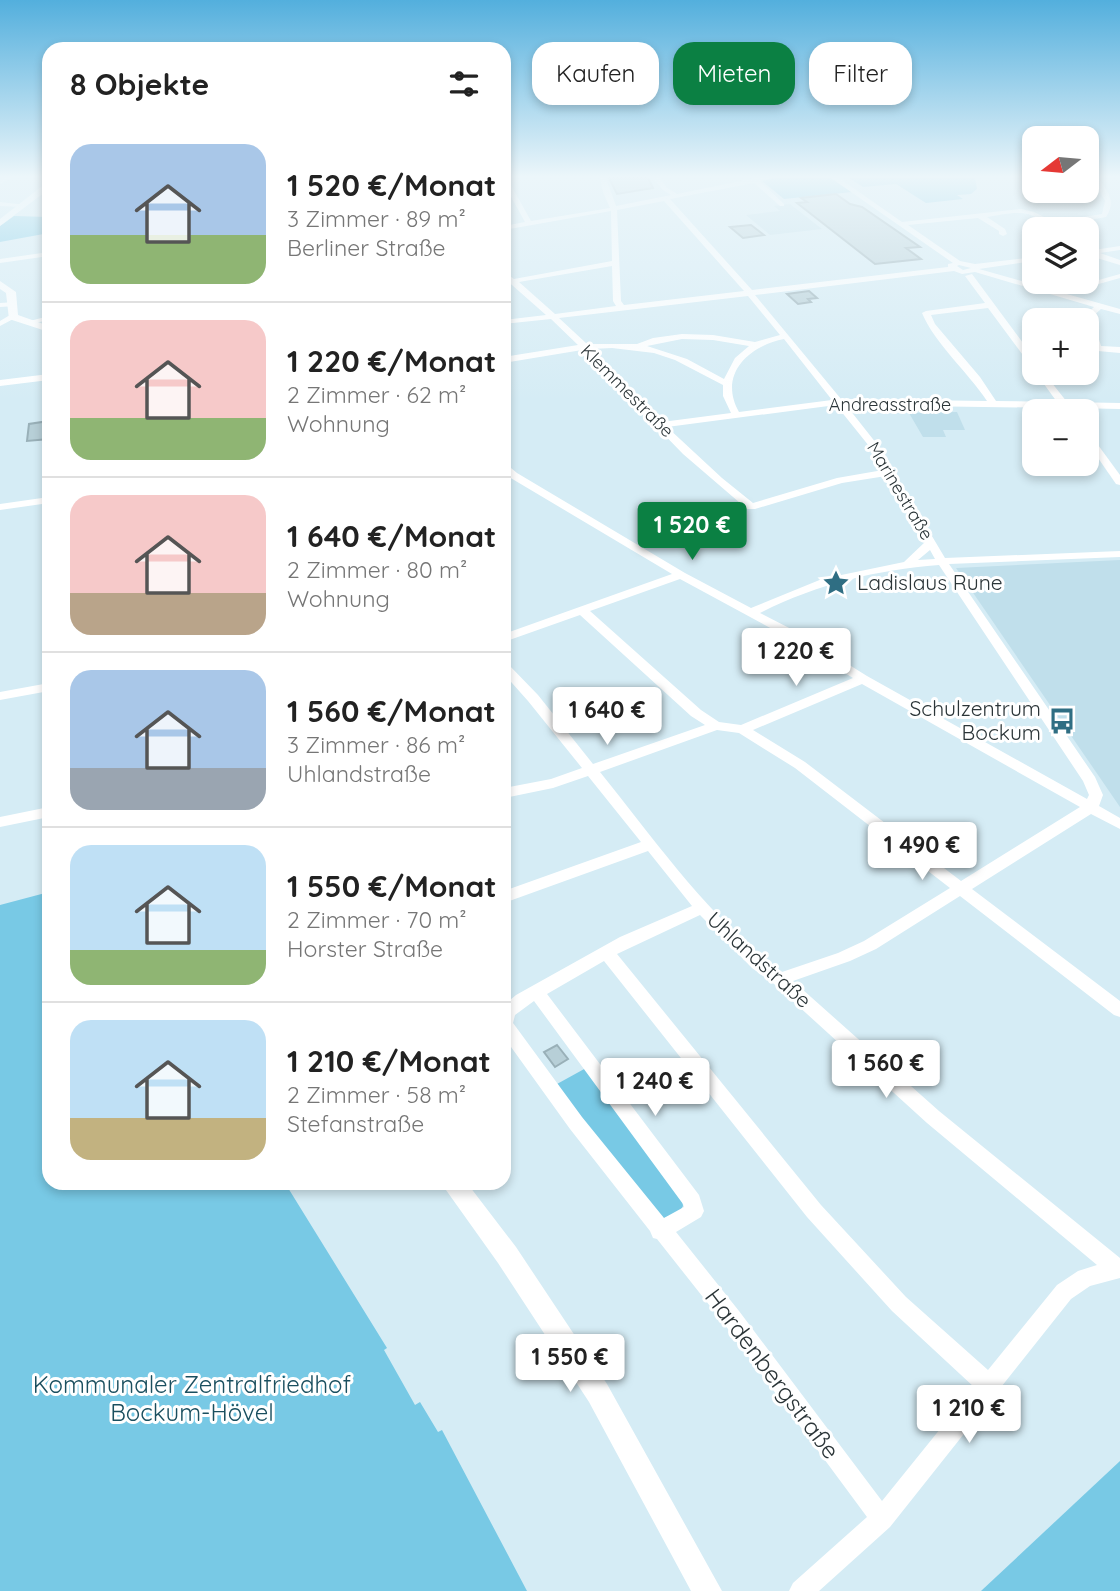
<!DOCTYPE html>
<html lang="de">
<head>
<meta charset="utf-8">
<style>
	:root { --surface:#fff; --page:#f2f2f2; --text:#222; --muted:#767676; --line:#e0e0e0; --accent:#0b8043 }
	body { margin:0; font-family:Quicksand,sans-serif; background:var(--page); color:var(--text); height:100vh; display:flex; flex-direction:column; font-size:26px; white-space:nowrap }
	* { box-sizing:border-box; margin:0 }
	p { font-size:23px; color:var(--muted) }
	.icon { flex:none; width:38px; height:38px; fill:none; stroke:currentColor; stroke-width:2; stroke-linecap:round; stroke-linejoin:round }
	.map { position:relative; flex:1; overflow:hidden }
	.panel { position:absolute; left:42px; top:42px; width:469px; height:1148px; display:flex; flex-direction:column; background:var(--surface); border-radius:21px; box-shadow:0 4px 10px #0003 }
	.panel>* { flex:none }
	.banner { position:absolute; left:532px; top:42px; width:483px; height:63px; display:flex; gap:14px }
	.needle { width:46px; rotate:254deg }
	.controls { position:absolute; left:1022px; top:126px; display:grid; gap:14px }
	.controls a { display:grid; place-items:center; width:77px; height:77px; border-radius:14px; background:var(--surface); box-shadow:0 4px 10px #0003; font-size:35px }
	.price { position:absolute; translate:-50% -60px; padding:0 16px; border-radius:7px; background:#fff; color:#222; font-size:23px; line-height:46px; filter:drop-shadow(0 2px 4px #0008) }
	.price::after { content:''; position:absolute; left:50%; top:42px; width:21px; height:16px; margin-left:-10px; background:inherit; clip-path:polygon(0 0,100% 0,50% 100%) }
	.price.active { background:var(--accent); color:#fff }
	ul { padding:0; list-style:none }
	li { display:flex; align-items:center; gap:21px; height:175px; padding:0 28px }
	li+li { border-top:2px solid var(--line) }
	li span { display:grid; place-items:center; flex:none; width:196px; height:140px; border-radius:21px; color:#555 }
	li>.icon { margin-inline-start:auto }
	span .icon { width:84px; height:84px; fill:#fffc; stroke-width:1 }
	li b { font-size:30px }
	h2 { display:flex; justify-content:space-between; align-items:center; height:84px; padding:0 28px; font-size:30px }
	.chip { padding:0 24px; border-radius:21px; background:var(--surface); box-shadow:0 4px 10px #0003; font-size:24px; line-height:63px }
	.chip.active { background:var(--accent); color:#fff }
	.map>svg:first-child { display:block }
</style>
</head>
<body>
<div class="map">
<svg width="1120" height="1591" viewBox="0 0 1120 1591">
	<rect width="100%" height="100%" fill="#d5ecf5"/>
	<g fill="#c0dfeb">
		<polygon points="790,204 822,229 770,235 746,215 780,211 774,206"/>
		<polygon points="957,412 965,430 943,430 946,437 923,437 909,413"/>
		<polygon points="1120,560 1120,807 956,568"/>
	</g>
	<g fill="#78c9e5">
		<polygon points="775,178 831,178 852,192 784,199 762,181"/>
		<polygon points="849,178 975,178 977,189 971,194 957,195 963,199 926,203 896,184 863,187"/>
		<polygon points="14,216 49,217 49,233 0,242 0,226"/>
		<polygon points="49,892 49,1183 285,1183 387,1348 384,1350 415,1405 420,1402 438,1432 442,1430 527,1591 0,1591 0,905"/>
		<polygon points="586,1068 682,1200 683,1206 680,1211 662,1219 596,1139 557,1084"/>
		<polygon points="1120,1461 1120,1591 981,1591"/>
	</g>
	<g fill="#b7cfd7" stroke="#99b0b8" stroke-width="2">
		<polygon points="609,178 648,178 653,188 617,194"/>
		<polygon points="836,194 850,204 862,207 920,247 906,248 921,259 875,264 797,203 807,202 801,198"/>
		<polygon points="751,225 764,235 743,238 730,227"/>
		<polygon points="809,291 817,298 808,299 811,302 798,304 787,294"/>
		<polygon points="49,421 49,439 27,441 29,424"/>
		<polygon points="557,1045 568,1059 555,1067 544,1052"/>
	</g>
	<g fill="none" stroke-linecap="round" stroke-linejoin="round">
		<g fill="#fff" fill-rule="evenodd">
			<polygon points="3,178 12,178 0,184 0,180"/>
			<path d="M504,178H507L531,221L610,208L603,192L600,178H606L616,206L671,195L663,190L653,178H660L667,188L677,194L755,178H770L760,181L784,204V206H780L754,183L670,199L752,290L948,267V264L953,263L831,178H839L902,222L1021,209L1034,212L1054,222L1102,214L1105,201L1092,178H1098C1109,192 1116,202 1106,217L1060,225L1065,229C1051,229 1041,218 1028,214C1015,211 999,215 987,217L1005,229L1007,234L1003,236L999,234V231L978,218L908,225L960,261L975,264L1034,257V261L979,269L1050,289L1054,287L1081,285L1120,274V278L1081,289L1056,291L1120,309V314L1101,309L1092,317L1101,346L1120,347V353L1087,350V346H1093L1084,316L1094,307L975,272L962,274L954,271L755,295L841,399L987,401C968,372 935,344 922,313L926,311L985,303L965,276L972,274L1034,358V367L1031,366L988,308L931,315L935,324L980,377L996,401L1057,402L1036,373H1044L1067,402L1120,403V409L1071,408L1066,411L1061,408L846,405L876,443L892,469L897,472L895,474L945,558L1120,551V557L949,564L1095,777L1103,795L1099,806L1120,818V829L1091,814L972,889L1120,1001V1017L1114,1015L960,896L876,949L850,961L793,981L939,1111L1120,1258V1278L1090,1286L1071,1299L890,1527L819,1591H789L793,1583L867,1517L725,1325L657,1239L653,1238L650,1231L570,1129L506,1040L504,1041V1005L516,995L620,937L692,906L648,851L504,903V891L641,842L588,776L553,788L504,798V788L551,779L582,768L528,701L504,674V663L508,664L538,695L593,764L705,725L691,716L580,615L504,642V634L672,574L509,477L504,471V462L517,473L685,573L751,608L822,579L904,562L925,542L886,476L842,483L755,509H747L683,454L582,350L504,363V357L578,345L551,319L504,324V320L546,315L504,278V272L514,279L612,261L611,211L504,230V226L525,222L504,184ZM664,201L744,291L624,305L621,301L617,210ZM959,265L971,268L963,270L957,266ZM612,266L613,301L616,306L555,314L519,282ZM748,296L780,335L755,342L713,335L682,334L653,338L637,344H587L559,318ZM682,339L713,340L749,346L735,358L724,379L687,359L647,346ZM784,339L832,400L739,412C718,375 748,346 784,339ZM612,348L654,353L675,360L723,385V396L731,413L662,422L591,349ZM836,405L869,446L883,470L837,478L753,503L722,478L667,427ZM930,550L935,559L918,560ZM939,565L1083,781L1089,795L1087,799L867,676L795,631L760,613C817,584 876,570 939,565ZM680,579L787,637L853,678L741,725L719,722L701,710L590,611ZM862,684L1080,807L961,881L805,762L753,730ZM717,730L739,733L795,768L950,888L864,941L838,953L782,972C709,919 656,841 600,772ZM700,915L752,968L774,984L927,1123L1097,1265L1078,1271L1057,1285L988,1370L906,1297L821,1205L617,954ZM604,961L807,1217L892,1311L974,1387L882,1501L739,1311L676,1232L701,1217L704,1211L699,1195L547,994ZM534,1001L683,1204L684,1207L664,1218L582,1117L516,1027L513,1023L515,1015Z"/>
			<polygon points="0,202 26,205 23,207 0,206"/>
			<polygon points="1120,246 1120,250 1100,253 1120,260 1120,265 1087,255 1087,251"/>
			<polygon points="49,252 49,256 0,263 0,259"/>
			<polygon points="15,302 15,306 0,307 0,303"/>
			<polygon points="10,315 17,317 0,326 0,321"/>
			<polygon points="49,316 49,320 30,324 26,322"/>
			<polygon points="49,374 49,380 0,386 0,380"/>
			<polygon points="1087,433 1090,434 1120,475 1120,485 1116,484 1087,442"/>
			<polygon points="49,497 49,503 0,510 0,504"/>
			<polygon points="49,683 49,691 0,700 0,692"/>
			<polygon points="49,807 49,817 0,827 0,817"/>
		</g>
		<g fill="#fff" fill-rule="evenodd">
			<polygon points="46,183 49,183 49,189 0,226 0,219"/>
			<polygon points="0,281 16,292 18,315 49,326 49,332 9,319 6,293 0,289"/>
			<polygon points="441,1183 467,1183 516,1247 607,1384 722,1591 691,1591 589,1402 498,1263"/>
		</g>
	</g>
	<linearGradient id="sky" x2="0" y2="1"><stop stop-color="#53afdd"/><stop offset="0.44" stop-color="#ecf6fa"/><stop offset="1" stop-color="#ecf6fa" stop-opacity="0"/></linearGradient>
	<rect width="1120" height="401" fill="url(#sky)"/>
	<defs>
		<g id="sight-bare" transform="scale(2.1)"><path d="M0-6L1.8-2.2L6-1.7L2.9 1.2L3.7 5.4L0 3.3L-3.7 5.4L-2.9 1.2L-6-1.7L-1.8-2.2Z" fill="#2f6e83" stroke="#fff" stroke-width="2.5" paint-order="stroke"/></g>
		<g id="bus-bare" transform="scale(2.1)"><path d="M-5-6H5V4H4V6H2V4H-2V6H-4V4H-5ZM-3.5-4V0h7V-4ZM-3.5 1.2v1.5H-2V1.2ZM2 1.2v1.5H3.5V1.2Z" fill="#2f6e83" stroke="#fff" stroke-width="2.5" paint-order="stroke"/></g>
	</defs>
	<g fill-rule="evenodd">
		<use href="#sight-bare" x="836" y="583"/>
		<use href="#bus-bare" x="1062" y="721"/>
	</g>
	<g text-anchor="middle" stroke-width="6" stroke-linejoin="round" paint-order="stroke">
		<g font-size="18" fill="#2b3538" stroke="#fff">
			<text transform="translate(627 391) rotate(45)" y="6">Klemmestraße</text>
			<text x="890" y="411">Andreasstraße</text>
			<text transform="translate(900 491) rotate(59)" y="6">Marinestraße</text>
		</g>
		<g font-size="21" fill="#2b3538" stroke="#fff" text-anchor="start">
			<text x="857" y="590">Ladislaus Rune</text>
			<text x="1041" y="716" text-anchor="end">Schulzentrum<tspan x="1041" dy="24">Bockum</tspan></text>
		</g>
		<g font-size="21" fill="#2b3538" stroke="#fff">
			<text transform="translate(759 960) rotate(42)" y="7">Uhlandstraße</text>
		</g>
		<g font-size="24" fill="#2b3538" stroke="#fff">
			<text transform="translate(772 1374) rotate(53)" y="8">Hardenbergstraße</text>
		</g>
		<g font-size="24" fill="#1a4f5f" stroke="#fff">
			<text x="192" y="1393">Kommunaler Zentralfriedhof<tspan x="192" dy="28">Bockum-Hövel</tspan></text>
		</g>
	</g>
</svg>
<div class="controls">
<a><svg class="needle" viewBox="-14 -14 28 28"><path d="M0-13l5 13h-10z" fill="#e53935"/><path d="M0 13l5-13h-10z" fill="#767676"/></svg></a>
<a><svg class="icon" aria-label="layers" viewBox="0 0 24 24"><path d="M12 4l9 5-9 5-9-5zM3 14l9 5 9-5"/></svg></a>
<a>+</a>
<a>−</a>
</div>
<b class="price active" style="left:692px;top:562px">1 520 €</b>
<b class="price" style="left:796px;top:688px">1 220 €</b>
<b class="price" style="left:607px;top:747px">1 640 €</b>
<b class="price" style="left:922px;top:882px">1 490 €</b>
<b class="price" style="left:886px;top:1100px">1 560 €</b>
<b class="price" style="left:655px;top:1118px">1 240 €</b>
<b class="price" style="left:570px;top:1394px">1 550 €</b>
<b class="price" style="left:969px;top:1445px">1 210 €</b>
<div class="banner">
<a class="chip">Kaufen</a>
<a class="chip active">Mieten</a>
<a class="chip">Filter</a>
</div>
<section class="panel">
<h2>8 Objekte<svg class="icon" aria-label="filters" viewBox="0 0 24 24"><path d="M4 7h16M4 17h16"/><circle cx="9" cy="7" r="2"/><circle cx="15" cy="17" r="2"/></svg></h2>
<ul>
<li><span style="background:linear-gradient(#a9c7e8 65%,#8fb573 0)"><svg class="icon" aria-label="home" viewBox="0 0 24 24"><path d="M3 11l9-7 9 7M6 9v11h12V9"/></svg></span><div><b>1 520 €/Monat</b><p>3 Zimmer · 89 m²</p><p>Berliner Straße</p></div></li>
<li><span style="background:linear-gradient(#f6c9c9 70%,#8fb573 0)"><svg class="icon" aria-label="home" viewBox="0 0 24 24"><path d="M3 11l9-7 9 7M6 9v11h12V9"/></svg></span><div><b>1 220 €/Monat</b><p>2 Zimmer · 62 m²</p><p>Wohnung</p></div></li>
<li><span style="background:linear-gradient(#f6c9c9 70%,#b9a48a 0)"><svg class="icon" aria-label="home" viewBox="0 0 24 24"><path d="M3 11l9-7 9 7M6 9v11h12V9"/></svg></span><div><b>1 640 €/Monat</b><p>2 Zimmer · 80 m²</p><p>Wohnung</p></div></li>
<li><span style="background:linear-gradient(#a9c7e8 70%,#9aa5b1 0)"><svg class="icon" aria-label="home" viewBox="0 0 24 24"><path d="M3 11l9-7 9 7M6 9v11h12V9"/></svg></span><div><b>1 560 €/Monat</b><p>3 Zimmer · 86 m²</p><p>Uhlandstraße</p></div></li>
<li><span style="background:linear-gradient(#bfe0f5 75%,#8fb573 0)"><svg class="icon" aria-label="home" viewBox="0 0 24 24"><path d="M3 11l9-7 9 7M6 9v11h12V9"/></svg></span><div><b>1 550 €/Monat</b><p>2 Zimmer · 70 m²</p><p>Horster Straße</p></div></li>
<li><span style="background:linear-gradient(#bfe0f5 70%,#c2b280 0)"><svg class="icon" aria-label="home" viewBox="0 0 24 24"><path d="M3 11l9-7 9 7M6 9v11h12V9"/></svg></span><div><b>1 210 €/Monat</b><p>2 Zimmer · 58 m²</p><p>Stefanstraße</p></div></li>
</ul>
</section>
</div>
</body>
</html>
